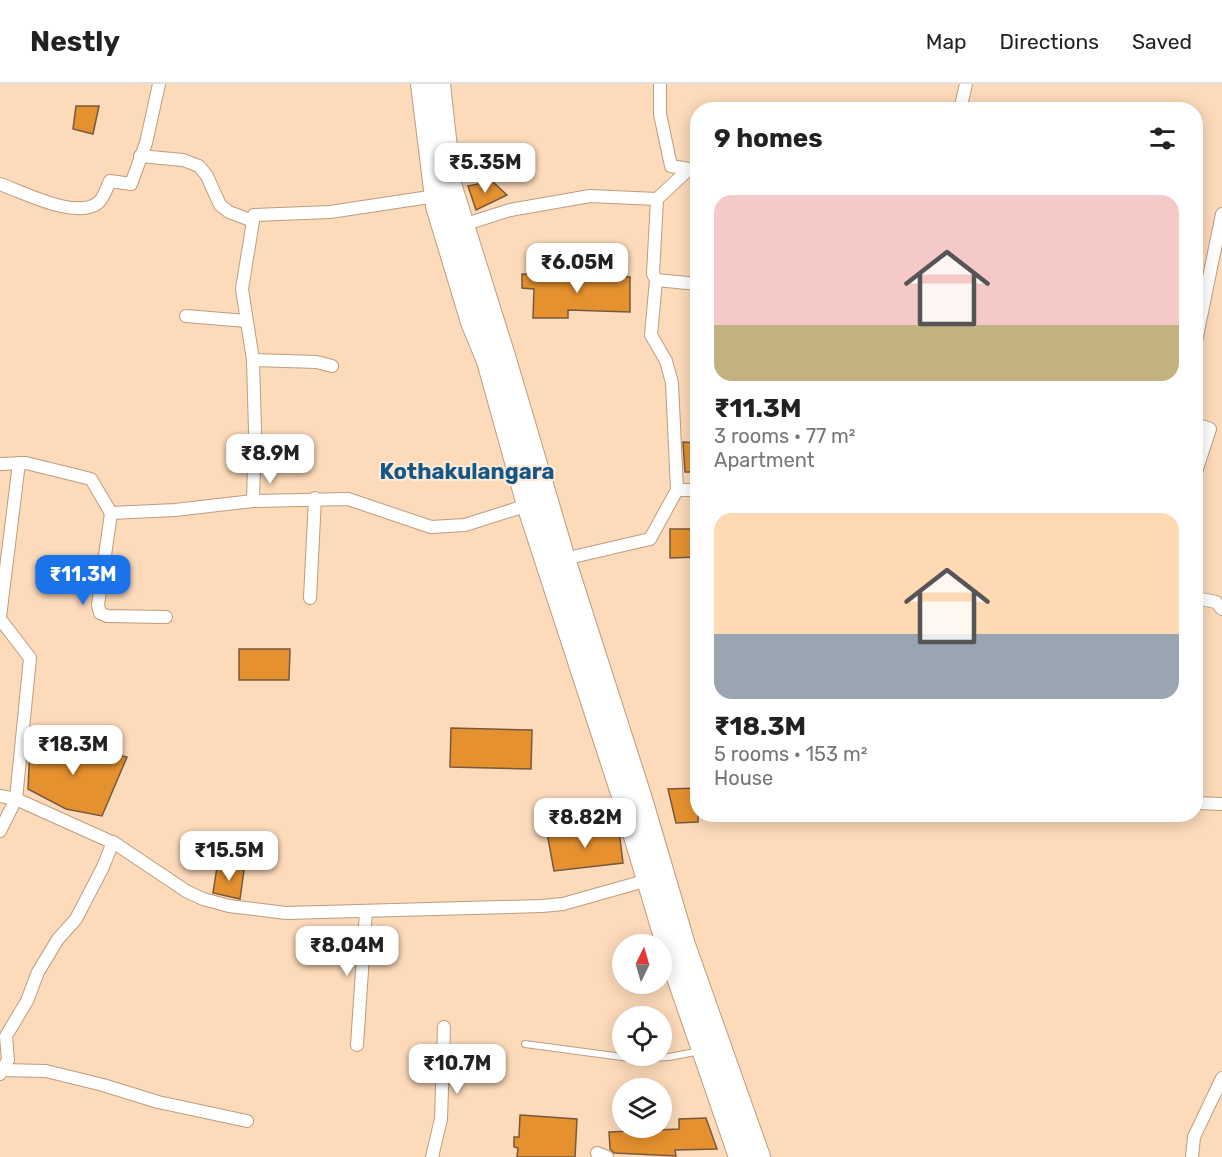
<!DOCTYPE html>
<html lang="en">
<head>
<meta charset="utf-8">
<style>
	:root { --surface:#fff; --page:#f2f2f2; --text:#222; --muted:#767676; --line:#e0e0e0; --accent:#1a73e8 }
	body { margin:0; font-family:Rubik,sans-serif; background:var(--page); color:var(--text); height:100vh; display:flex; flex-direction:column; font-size:22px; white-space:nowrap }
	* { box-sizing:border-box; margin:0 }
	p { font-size:20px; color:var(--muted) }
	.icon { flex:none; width:33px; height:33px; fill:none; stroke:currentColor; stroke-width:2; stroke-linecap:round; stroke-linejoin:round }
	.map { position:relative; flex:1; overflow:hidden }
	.drawer { position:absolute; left:690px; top:18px; width:513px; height:720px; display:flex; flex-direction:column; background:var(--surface); border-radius:24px; box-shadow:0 3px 15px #0003 }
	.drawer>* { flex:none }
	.needle { width:39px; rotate:5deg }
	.tools { position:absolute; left:612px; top:850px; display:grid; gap:12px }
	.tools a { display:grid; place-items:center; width:60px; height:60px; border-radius:50%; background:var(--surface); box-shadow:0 3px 15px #0003; font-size:30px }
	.price { position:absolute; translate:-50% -51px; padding:0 14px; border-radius:12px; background:#fff; color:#222; font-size:20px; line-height:39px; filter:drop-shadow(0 2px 3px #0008) }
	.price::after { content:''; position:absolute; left:50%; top:36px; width:18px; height:14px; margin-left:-9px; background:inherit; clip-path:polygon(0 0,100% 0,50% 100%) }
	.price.current { background:var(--accent); color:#fff }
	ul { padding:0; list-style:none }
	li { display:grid; align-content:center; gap:12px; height:318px; padding:0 24px }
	li span { display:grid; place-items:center; height:186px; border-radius:18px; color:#555 }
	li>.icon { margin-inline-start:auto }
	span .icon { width:108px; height:108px; fill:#fffc; stroke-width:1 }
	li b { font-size:26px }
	h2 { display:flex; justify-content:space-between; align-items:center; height:72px; padding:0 24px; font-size:26px }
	header { display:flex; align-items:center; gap:36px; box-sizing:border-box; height:84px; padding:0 30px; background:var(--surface); border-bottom:2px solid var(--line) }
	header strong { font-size:28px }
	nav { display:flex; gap:33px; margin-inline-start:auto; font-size:21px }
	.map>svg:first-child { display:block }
</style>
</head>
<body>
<header>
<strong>Nestly</strong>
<nav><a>Map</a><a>Directions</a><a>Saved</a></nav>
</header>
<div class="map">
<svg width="1222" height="1073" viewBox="0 0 1222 1073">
	<rect width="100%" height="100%" fill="#fcdaba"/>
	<g fill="#e5912f" stroke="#77593d" stroke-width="1.5">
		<polygon points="76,22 99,22 93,50 73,45"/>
		<polygon points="492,97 507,111 476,126 468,102"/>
		<polygon points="522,190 630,193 630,228 568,226 568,234 533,234 534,205 522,204"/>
		<polygon points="683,358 698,359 698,388 685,388"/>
		<polygon points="670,445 698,445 698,473 670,474"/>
		<polygon points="239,565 290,565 289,596 239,596"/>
		<polygon points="451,644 532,646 531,685 450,683"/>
		<polygon points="34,654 127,673 102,732 66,725 28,705 30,662"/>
		<polygon points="698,704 698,738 676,739 668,705"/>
		<polygon points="619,746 623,779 554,787 547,749"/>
		<polygon points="217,783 244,786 240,815 213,809"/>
		<polygon points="520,1031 577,1035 575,1073 517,1073 518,1064 514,1063 514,1053 519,1053"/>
		<polygon points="706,1034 717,1065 675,1066 676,1072 614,1069 610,1065 609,1048 679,1045 679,1035"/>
	</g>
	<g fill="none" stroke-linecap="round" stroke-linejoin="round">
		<g stroke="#bd9d7e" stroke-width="8">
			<polyline id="lane" points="525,960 637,975 669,973 700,967"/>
		</g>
		<g stroke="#bd9d7e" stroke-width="14">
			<g id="street">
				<polyline points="660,0 660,30 671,82 689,85"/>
				<polyline points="960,26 966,0"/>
				<polyline points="140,72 183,76 199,82 207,92 220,121 229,128 253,137"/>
				<path d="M0,100C23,108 78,137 99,118C104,113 107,103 110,97L131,100L146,59L159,0"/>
				<polyline points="657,115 653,190 656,196 651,251 666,277 672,299 677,406"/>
				<polyline points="463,141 510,126 590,112 657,115 689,85 698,85"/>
				<polyline points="656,196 698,200"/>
				<polyline points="186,232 246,237"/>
				<polyline points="1196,257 1222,130"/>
				<polyline points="253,276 317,278 332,282"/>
				<polyline points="1196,340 1210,345 1196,388"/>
				<polyline points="0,380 26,379 91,395 111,429 175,426 253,417 348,415 431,443 465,441 528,421"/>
				<polyline points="253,417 255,347 253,276 242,205 254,131 330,128 436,112"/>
				<polyline points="111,429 98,521 100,529 107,532 166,533"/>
				<polyline points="564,475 650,455 677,406 698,406"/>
				<polyline points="310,514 315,414"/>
				<polyline points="1196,514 1216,518 1222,525"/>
				<polyline points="0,533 19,379"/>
				<polyline points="0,535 30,574 16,715 0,747"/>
				<polyline points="0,712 16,715 116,760 186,807 203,815 229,822 286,829 542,822 563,820 648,796"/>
				<polyline points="1196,719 1222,720"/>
				<polyline points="357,961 366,827"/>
				<polyline points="2,986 46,987 103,1001 158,1018 247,1037"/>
				<polyline points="0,990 8,976 6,952 27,917 38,888 58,855 76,835 103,783 113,758"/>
				<polyline points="597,1069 607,1073"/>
				<polyline points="432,1073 441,1035 444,943"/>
				<polyline points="1192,1073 1194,1053 1222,994"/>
			</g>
		</g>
		<g stroke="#bd9d7e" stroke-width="24">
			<g id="highway">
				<polyline points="422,0 437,122 472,238 488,277 528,421 624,715 671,873 740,1073"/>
				<polyline points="439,0 450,100 504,272 564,475 641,715 684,861 759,1073"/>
			</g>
		</g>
		<use href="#lane" stroke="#fff" stroke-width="6"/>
		<use href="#street" stroke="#fff" stroke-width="12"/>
		<use href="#highway" stroke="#fff" stroke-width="22"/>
	</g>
	<g text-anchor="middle" stroke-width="4.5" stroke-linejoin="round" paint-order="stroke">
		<g font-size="22" font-weight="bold" fill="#155786" stroke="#ffead7">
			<text x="467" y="395">Kothakulangara</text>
		</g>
	</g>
</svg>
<div class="tools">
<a><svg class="needle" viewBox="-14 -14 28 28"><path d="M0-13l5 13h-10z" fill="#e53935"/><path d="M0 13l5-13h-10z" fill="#767676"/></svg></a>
<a><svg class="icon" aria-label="locate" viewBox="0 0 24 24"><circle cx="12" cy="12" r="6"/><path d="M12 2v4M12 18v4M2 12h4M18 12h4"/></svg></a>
<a><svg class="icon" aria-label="layers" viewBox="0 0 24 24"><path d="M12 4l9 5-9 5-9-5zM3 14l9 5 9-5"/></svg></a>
</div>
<b class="price" style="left:485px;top:110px">₹5.35M</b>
<b class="price" style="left:577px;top:210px">₹6.05M</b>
<b class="price" style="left:270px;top:401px">₹8.9M</b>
<b class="price current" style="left:83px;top:522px">₹11.3M</b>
<b class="price" style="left:73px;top:692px">₹18.3M</b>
<b class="price" style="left:585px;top:765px">₹8.82M</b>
<b class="price" style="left:229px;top:798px">₹15.5M</b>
<b class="price" style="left:347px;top:893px">₹8.04M</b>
<b class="price" style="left:457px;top:1011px">₹10.7M</b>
<section class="drawer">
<h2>9 homes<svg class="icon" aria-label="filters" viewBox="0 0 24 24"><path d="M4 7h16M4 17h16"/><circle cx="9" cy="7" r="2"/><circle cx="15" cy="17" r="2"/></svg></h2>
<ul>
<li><span style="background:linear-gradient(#f6c9c9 70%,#c2b280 0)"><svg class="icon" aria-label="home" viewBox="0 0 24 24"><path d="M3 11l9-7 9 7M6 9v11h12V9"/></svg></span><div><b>₹11.3M</b><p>3 rooms · 77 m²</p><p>Apartment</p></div></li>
<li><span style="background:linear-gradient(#ffd9b3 65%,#9aa5b1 0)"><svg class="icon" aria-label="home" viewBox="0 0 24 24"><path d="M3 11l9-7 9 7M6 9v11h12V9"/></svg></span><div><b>₹18.3M</b><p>5 rooms · 153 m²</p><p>House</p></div></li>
</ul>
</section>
</div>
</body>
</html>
